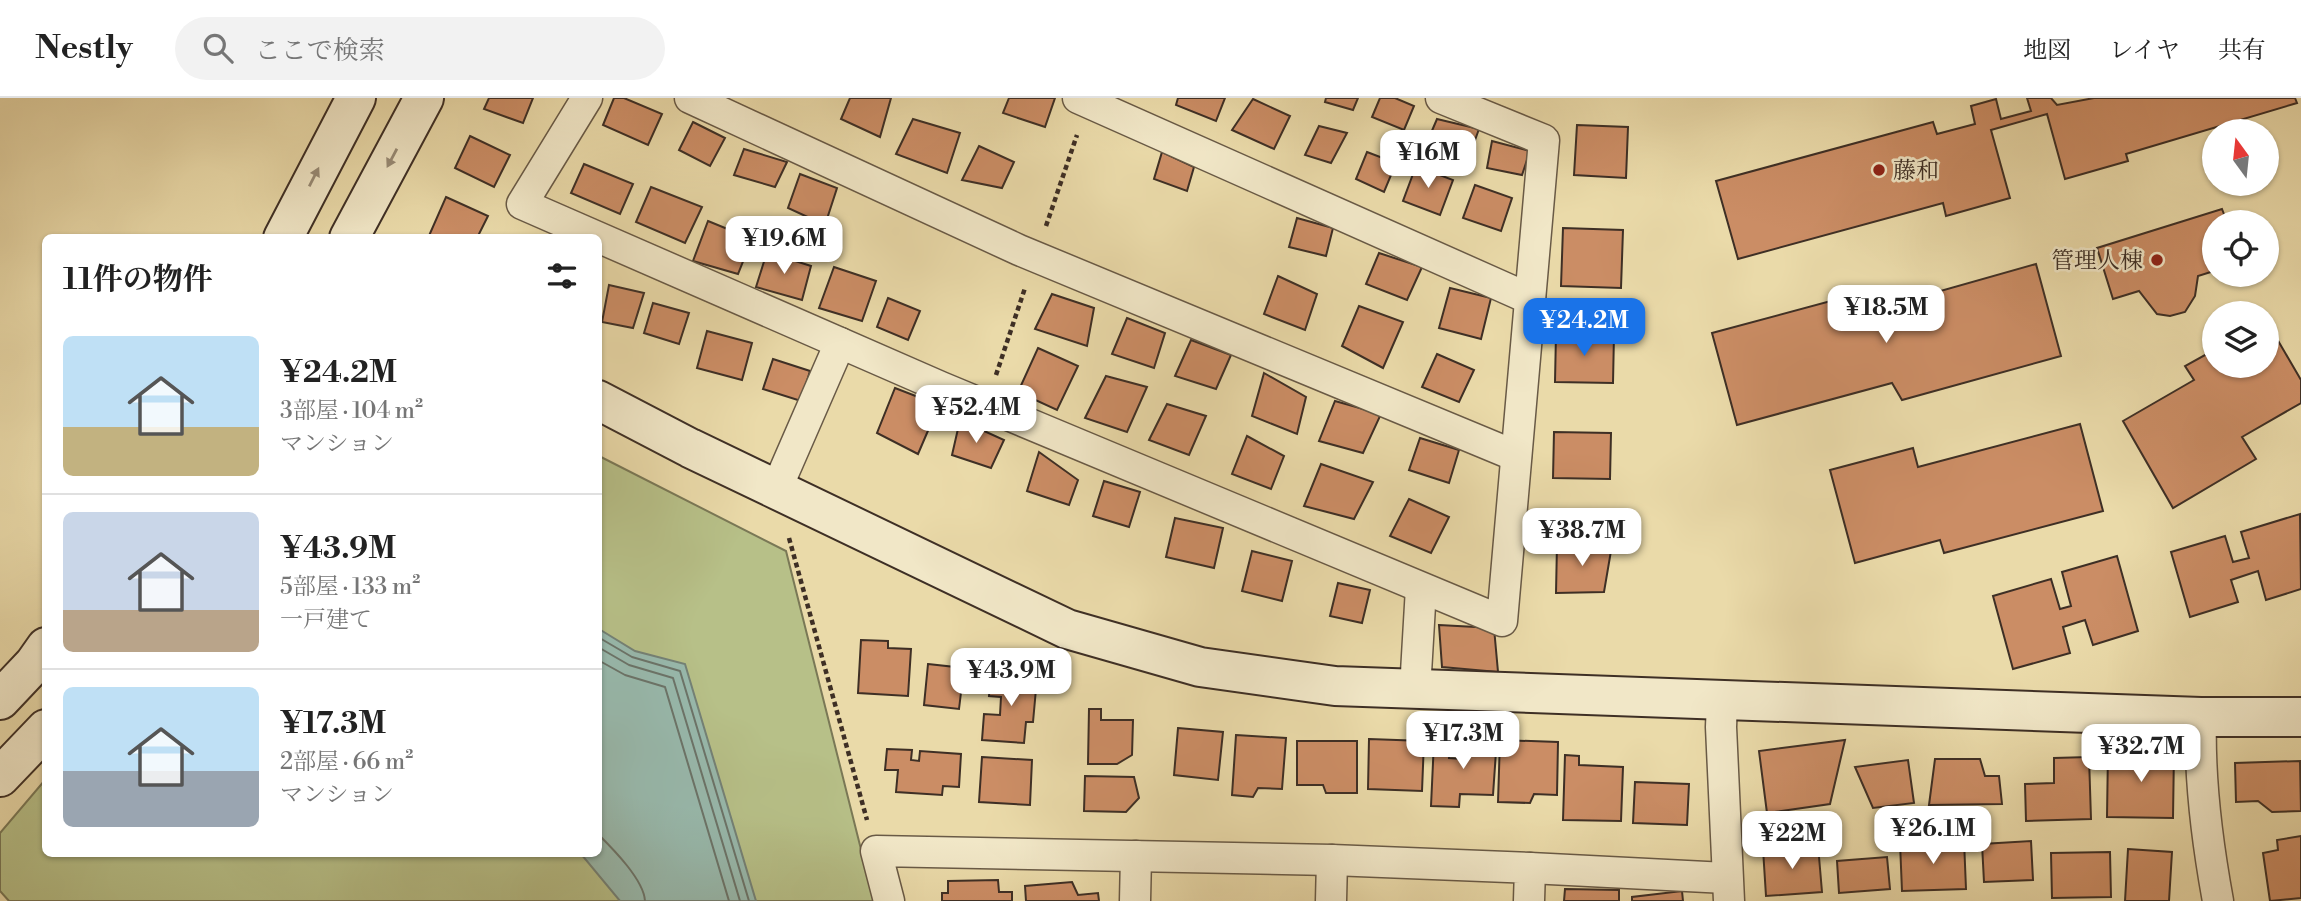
<!DOCTYPE html>
<html lang="ja">
<head>
<meta charset="utf-8">
<style>
	:root { --surface:#fff; --page:#f2f2f2; --text:#222; --muted:#767676; --line:#e0e0e0; --accent:#1a73e8 }
	body { margin:0; font-family:"Libre Bodoni","Noto Serif JP",serif; background:var(--page); color:var(--text); height:100vh; display:flex; flex-direction:column; font-size:26px; white-space:nowrap }
	* { box-sizing:border-box; margin:0 }
	p { font-size:23px; color:var(--muted) }
	.icon { flex:none; width:38px; height:38px; fill:none; stroke:currentColor; stroke-width:2; stroke-linecap:round; stroke-linejoin:round }
	.map { position:relative; flex:1; overflow:hidden }
	.details { position:absolute; left:42px; top:136px; width:560px; height:623px; display:flex; flex-direction:column; background:var(--surface); border-radius:10px; box-shadow:0 2px 5px #0004 }
	.details>* { flex:none }
	.needle { width:46px; rotate:345deg }
	.buttons { position:absolute; left:2202px; top:21px; display:grid; gap:14px }
	.buttons a { display:grid; place-items:center; width:77px; height:77px; border-radius:50%; background:var(--surface); box-shadow:0 2px 5px #0004; font-size:35px }
	.price { position:absolute; translate:-50% -60px; padding:0 16px; border-radius:14px; background:#fff; color:#222; font-size:23px; line-height:46px; filter:drop-shadow(0 2px 4px #0008) }
	.price::after { content:''; position:absolute; left:50%; top:42px; width:21px; height:16px; margin-left:-10px; background:inherit; clip-path:polygon(0 0,100% 0,50% 100%) }
	.price.selected { background:var(--accent); color:#fff }
	ul { padding:0; list-style:none }
	li { display:flex; align-items:center; gap:21px; height:175px; padding:0 21px }
	li+li { border-top:2px solid var(--line) }
	li span { display:grid; place-items:center; flex:none; width:196px; height:140px; border-radius:10px; color:#555 }
	li>.icon { margin-inline-start:auto }
	span .icon { width:84px; height:84px; fill:#fffc; stroke-width:1 }
	li b { font-size:30px }
	h2 { display:flex; justify-content:space-between; align-items:center; height:84px; padding:0 21px; font-size:30px }
	header { display:flex; align-items:center; gap:42px; box-sizing:border-box; height:98px; padding:0 35px; background:var(--surface); border-bottom:2px solid var(--line) }
	header strong { font-size:33px }
	nav { display:flex; gap:38px; margin-inline-start:auto; font-size:24px }
	.search { width:490px; height:63px; background:var(--page); display:flex; align-items:center; gap:18px; box-sizing:border-box; padding:0 24px; border-radius:38px; color:var(--muted); font-size:26px }
	.map>svg:first-child { display:block }
</style>
</head>
<body>
<header>
<strong>Nestly</strong>
<div class="search"><svg class="icon" aria-label="search" viewBox="0 0 24 24"><circle cx="10" cy="10" r="6"/><path d="M15 15l6 6"/></svg>ここで検索</div>
<nav><a>地図</a><a>レイヤ</a><a>共有</a></nav>
</header>
<div class="map">
<svg width="2301" height="803" viewBox="0 0 2301 803">
	<rect width="100%" height="100%" fill="#eadaa9"/>
	<filter id="stains"><feTurbulence type="fractalNoise" baseFrequency=".00286" numOctaves="4"/><feColorMatrix values="0 0 0 0 .2 0 0 0 0 .09 0 0 0 0 .02 0 0 0 .5 -.17"/></filter>
	<radialGradient id="worn" r=".72"><stop offset=".6" stop-color="#630" stop-opacity="0"/><stop offset="1" stop-color="#630" stop-opacity=".3"/></radialGradient>
	<polygon fill="#b7c088" stroke="#7a7856" stroke-width="2" points="599,358 786,453 874,803 9,803 0,793 0,735 45,682 46,756 598,756"/>
	<polygon fill="#98baae" stroke="#748277" stroke-width="2" points="599,531 635,553 685,566 756,803 620,803 581,756 598,756"/>
	<g fill="none" stroke-linecap="round" stroke-linejoin="round">
		<g stroke="#6b746a" stroke-width="2">
			<polyline points="598,539 632,559 680,573 749,803"/>
			<polyline points="598,549 629,567 673,580 740,803"/>
			<polyline points="598,562 625,577 665,589 729,803"/>
			<path d="M598,736C613,751 644,782 645,803"/>
		</g>
	</g>
	<g fill="#cb8d65" stroke="#3e2f25" stroke-width="2">
		<polygon points="489,0 533,0 523,25 484,11"/>
		<polygon points="614,0 624,0 662,16 648,47 603,27"/>
		<polygon points="850,0 891,0 880,39 841,21"/>
		<polygon points="1009,0 1055,0 1045,29 1003,15"/>
		<polygon points="1178,0 1225,0 1216,23 1176,7"/>
		<polygon points="1326,0 1358,0 1353,12 1325,4"/>
		<polygon points="1380,0 1395,0 1414,8 1404,32 1372,19"/>
		<polygon points="2027,0 2051,0 2057,7 2094,0 2295,0 2297,5 2126,56 2128,63 2065,81 2047,16 1991,32 2010,100 1946,118 1943,105 1738,161 1716,83 1933,24 1937,36 1975,26 1971,8 1996,1 2001,21 2031,13"/>
		<polygon points="1253,1 1290,18 1274,51 1232,32"/>
		<polygon points="913,21 960,35 947,75 896,56"/>
		<polygon points="1437,21 1479,31 1470,56 1425,49"/>
		<polygon points="693,24 725,40 710,68 679,52"/>
		<polygon points="1577,27 1628,29 1626,80 1574,77"/>
		<polygon points="1319,28 1347,35 1331,65 1305,57"/>
		<polygon points="470,38 510,57 494,89 455,70"/>
		<polygon points="1492,43 1530,53 1522,77 1487,70"/>
		<polygon points="979,48 1014,64 1002,90 962,82"/>
		<polygon points="744,51 787,64 775,89 734,77"/>
		<polygon points="1162,54 1194,69 1187,93 1154,81"/>
		<polygon points="1367,54 1396,65 1384,94 1356,81"/>
		<polygon points="584,66 633,86 620,116 571,95"/>
		<polygon points="1416,68 1453,82 1440,117 1403,103"/>
		<polygon points="800,76 837,90 825,127 788,110"/>
		<polygon points="1475,87 1512,100 1501,133 1463,120"/>
		<polygon points="651,89 702,109 685,145 636,124"/>
		<polygon points="446,99 488,118 477,140 428,140"/>
		<polygon points="2222,111 2227,124 2214,124 2214,173 2198,178 2195,198 2185,214 2170,218 2157,216 2139,193 2113,201 2097,150"/>
		<polygon points="1297,120 1333,130 1326,158 1289,149"/>
		<polygon points="708,123 752,141 738,176 693,163"/>
		<polygon points="1563,130 1623,132 1621,190 1561,188"/>
		<polygon points="767,154 811,168 802,202 756,189"/>
		<polygon points="1379,155 1422,169 1407,202 1366,186"/>
		<polygon points="2036,166 2061,258 1902,302 1892,285 1737,327 1712,235 1879,190 1884,209"/>
		<polygon points="834,169 876,183 862,223 819,210"/>
		<polygon points="1278,178 1317,196 1305,232 1264,216"/>
		<polygon points="609,187 644,195 633,230 602,224"/>
		<polygon points="1450,190 1491,200 1481,241 1439,230"/>
		<polygon points="1052,196 1094,210 1087,248 1035,231"/>
		<polygon points="888,200 920,213 908,242 877,229"/>
		<polygon points="653,205 689,215 679,246 644,235"/>
		<polygon points="1359,208 1403,224 1383,270 1342,248"/>
		<polygon points="1127,220 1165,235 1154,270 1112,256"/>
		<polygon points="2266,222 2301,282 2301,305 2242,339 2256,361 2173,410 2123,323 2194,282 2185,268 2214,252 2214,268 2266,268"/>
		<polygon points="707,233 752,245 742,282 697,270"/>
		<polygon points="1556,235 1614,236 1613,285 1555,284"/>
		<polygon points="1191,242 1231,257 1216,291 1175,278"/>
		<polygon points="1038,250 1078,268 1057,312 1018,294"/>
		<polygon points="1437,256 1474,272 1459,304 1422,289"/>
		<polygon points="773,261 810,273 801,303 763,291"/>
		<polygon points="1264,275 1306,299 1297,336 1252,318"/>
		<polygon points="1106,278 1147,289 1127,334 1085,320"/>
		<polygon points="895,290 939,307 918,356 877,335"/>
		<polygon points="1335,303 1381,316 1363,355 1319,343"/>
		<polygon points="1167,306 1206,318 1189,357 1149,342"/>
		<polygon points="960,322 1004,342 991,370 952,357"/>
		<polygon points="2080,326 2103,413 1944,455 1940,442 1855,465 1830,372 1913,350 1918,369"/>
		<polygon points="1554,334 1611,335 1610,381 1553,380"/>
		<polygon points="1247,338 1284,358 1271,391 1232,376"/>
		<polygon points="1420,340 1459,352 1449,385 1409,372"/>
		<polygon points="1039,354 1078,382 1069,407 1027,393"/>
		<polygon points="1321,366 1373,384 1354,421 1304,408"/>
		<polygon points="1104,383 1140,394 1129,429 1093,418"/>
		<polygon points="1409,401 1449,419 1431,455 1390,438"/>
		<polygon points="2300,416 2301,491 2266,502 2258,473 2231,482 2238,504 2190,519 2171,454 2225,438 2233,464 2249,460 2241,434"/>
		<polygon points="1175,420 1223,430 1214,470 1166,459"/>
		<polygon points="1557,446 1612,447 1604,494 1556,495"/>
		<polygon points="1252,453 1292,463 1282,503 1242,493"/>
		<polygon points="2117,458 2138,533 2093,547 2085,522 2063,529 2070,555 2013,571 1993,498 2051,481 2060,511 2071,508 2062,474"/>
		<polygon points="1338,485 1370,492 1362,525 1330,518"/>
		<polygon points="1439,527 1494,530 1498,574 1442,569"/>
		<polygon points="861,542 888,543 888,550 911,551 908,598 858,595"/>
		<polygon points="928,566 964,570 959,611 924,607"/>
		<polygon points="991,576 1037,580 1033,624 1026,624 1024,645 982,642 984,616 1000,617 1001,599 989,598"/>
		<polygon points="1089,611 1101,611 1101,622 1133,622 1132,657 1117,666 1088,666"/>
		<polygon points="1178,630 1223,634 1218,682 1174,677"/>
		<polygon points="1236,637 1286,640 1282,691 1258,690 1253,699 1232,697"/>
		<polygon points="1464,638 1497,639 1493,697 1460,696 1459,709 1431,708 1434,643 1450,644 1449,660 1463,661"/>
		<polygon points="1369,641 1424,643 1422,693 1368,691"/>
		<polygon points="1500,642 1558,644 1557,697 1534,696 1530,705 1498,704"/>
		<polygon points="1845,642 1830,706 1767,715 1759,653"/>
		<polygon points="1297,643 1357,643 1357,695 1326,695 1323,687 1297,687"/>
		<polygon points="887,651 912,652 911,662 919,663 920,653 961,656 959,689 943,688 942,697 896,694 898,672 885,672"/>
		<polygon points="2108,653 2174,653 2173,720 2107,719"/>
		<polygon points="1565,657 1579,658 1579,667 1623,669 1621,723 1563,722"/>
		<polygon points="982,659 1032,662 1030,707 979,704"/>
		<polygon points="2089,659 2091,721 2026,723 2025,686 2054,685 2054,660"/>
		<polygon points="1935,661 1980,661 1985,678 1999,678 2002,706 1929,707"/>
		<polygon points="1908,662 1914,705 1873,710 1855,669"/>
		<polygon points="2300,663 2301,713 2272,714 2258,703 2236,704 2235,665"/>
		<polygon points="1085,678 1134,679 1139,700 1126,714 1084,713"/>
		<polygon points="1635,684 1689,686 1687,727 1633,725"/>
		<polygon points="2301,738 2301,800 2270,803 2263,755 2278,752 2277,742"/>
		<polygon points="1964,742 1966,791 1902,793 1900,745"/>
		<polygon points="2031,743 2033,782 1984,784 1982,746"/>
		<polygon points="1818,747 1822,794 1766,798 1763,751"/>
		<polygon points="2128,751 2172,754 2169,803 2125,803"/>
		<polygon points="2110,754 2111,799 2052,800 2051,755"/>
		<polygon points="1887,759 1890,791 1839,795 1837,763"/>
		<polygon points="998,782 999,794 1012,794 1012,803 942,803 942,795 948,795 948,783"/>
		<polygon points="1072,784 1078,797 1098,795 1099,803 1026,803 1025,788"/>
		<polygon points="1565,791 1619,792 1619,803 1564,803"/>
		<polygon points="1682,793 1683,803 1632,803 1632,799"/>
	</g>
	<g fill="none" stroke-linecap="round" stroke-linejoin="round">
		<g stroke="#695a46" stroke-width="33">
			<g id="street">
				<polyline points="587,0 522,106 941,289 1502,523 1544,42 1441,0"/>
				<polyline points="690,0 1019,152 1516,358"/>
				<polyline points="1078,0 1530,201"/>
				<polyline points="776,392 840,245"/>
				<polyline points="1415,592 1421,490"/>
				<polyline points="1722,603 1721,629 1729,803"/>
				<path d="M2201,619C2199,680 2207,743 2218,803"/>
				<polyline points="1530,770 1726,780"/>
				<polyline points="889,803 876,753 1332,762 1530,770 1529,803"/>
				<polyline points="1135,803 1136,758"/>
				<polyline points="1331,803 1332,762"/>
			</g>
		</g>
		<g stroke="#3e2f25" stroke-width="42">
			<g id="secondary">
				<polyline points="283,140 356,0"/>
				<polyline points="349,140 424,0"/>
				<polyline points="598,302 690,350 1067,531 1200,569 1335,588 2201,619 2301,619"/>
				<polyline points="0,602 34,566 46,549"/>
				<polyline points="0,679 46,631"/>
			</g>
		</g>
		<g stroke="#3e2f25" stroke-width="4.5" stroke-dasharray="5 3.5" stroke-linecap="butt">
			<polyline points="1046,128 1077,37"/>
			<polyline points="996,277 1025,190"/>
			<polyline points="789,440 867,722"/>
		</g>
		<use href="#street" stroke="#f1e7c7" stroke-width="30"/>
		<use href="#secondary" stroke="#f1e7c7" stroke-width="38"/>
	</g>
	<defs><path id="oneway-solid" d="M-6-.8H1V-3.2L6.5 0L1 3.2V.8H-6Z" transform="scale(1.75)"/></defs>
	<g fill="#988b76">
		<use href="#oneway-solid" transform="translate(392 60) rotate(118)"/>
		<use href="#oneway-solid" transform="translate(314 79) rotate(-63)"/>
	</g>
	<g fill="#8f2418" stroke="#f1e7c7" stroke-width="2.5">
		<circle cx="1879" cy="72" r="7"/>
		<circle cx="2157" cy="162" r="7"/>
	</g>
	<g text-anchor="middle" stroke-width="5" stroke-linejoin="round" paint-order="stroke">
		<g font-size="23" fill="#3e2f25" stroke="#f1e7c7" text-anchor="start">
			<text x="1893" y="80">藤和</text>
			<text x="2143" y="170" text-anchor="end">管理人棟</text>
		</g>
	</g>
	<rect width="100%" height="100%" filter="url(#stains)"/>
	<rect width="100%" height="100%" fill="url(#worn)"/>
</svg>
<div class="buttons">
<a><svg class="needle" viewBox="-14 -14 28 28"><path d="M0-13l5 13h-10z" fill="#e53935"/><path d="M0 13l5-13h-10z" fill="#767676"/></svg></a>
<a><svg class="icon" aria-label="locate" viewBox="0 0 24 24"><circle cx="12" cy="12" r="6"/><path d="M12 2v4M12 18v4M2 12h4M18 12h4"/></svg></a>
<a><svg class="icon" aria-label="layers" viewBox="0 0 24 24"><path d="M12 4l9 5-9 5-9-5zM3 14l9 5 9-5"/></svg></a>
</div>
<b class="price" style="left:1428px;top:92px">¥16M</b>
<b class="price" style="left:784px;top:178px">¥19.6M</b>
<b class="price" style="left:1886px;top:247px">¥18.5M</b>
<b class="price selected" style="left:1584px;top:260px">¥24.2M</b>
<b class="price" style="left:976px;top:347px">¥52.4M</b>
<b class="price" style="left:1582px;top:470px">¥38.7M</b>
<b class="price" style="left:1011px;top:610px">¥43.9M</b>
<b class="price" style="left:1463px;top:673px">¥17.3M</b>
<b class="price" style="left:2141px;top:686px">¥32.7M</b>
<b class="price" style="left:1933px;top:768px">¥26.1M</b>
<b class="price" style="left:1792px;top:773px">¥22M</b>
<section class="details">
<h2>11件の物件<svg class="icon" aria-label="filters" viewBox="0 0 24 24"><path d="M4 7h16M4 17h16"/><circle cx="9" cy="7" r="2"/><circle cx="15" cy="17" r="2"/></svg></h2>
<ul>
<li><span style="background:linear-gradient(#bfe0f5 65%,#c2b280 0)"><svg class="icon" aria-label="home" viewBox="0 0 24 24"><path d="M3 11l9-7 9 7M6 9v11h12V9"/></svg></span><div><b>¥24.2M</b><p>3部屋 · 104 m²</p><p>マンション</p></div></li>
<li><span style="background:linear-gradient(#c9d6e8 70%,#b9a48a 0)"><svg class="icon" aria-label="home" viewBox="0 0 24 24"><path d="M3 11l9-7 9 7M6 9v11h12V9"/></svg></span><div><b>¥43.9M</b><p>5部屋 · 133 m²</p><p>一戸建て</p></div></li>
<li><span style="background:linear-gradient(#bfe0f5 60%,#9aa5b1 0)"><svg class="icon" aria-label="home" viewBox="0 0 24 24"><path d="M3 11l9-7 9 7M6 9v11h12V9"/></svg></span><div><b>¥17.3M</b><p>2部屋 · 66 m²</p><p>マンション</p></div></li>
</ul>
</section>
</div>
</body>
</html>
